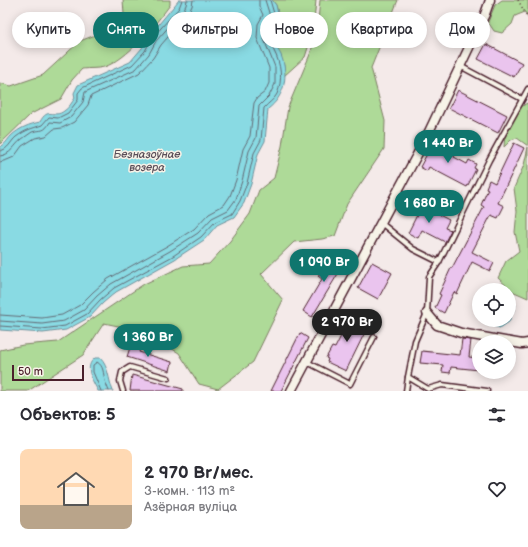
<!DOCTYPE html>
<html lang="ru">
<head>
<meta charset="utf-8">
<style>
	:root { --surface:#fff; --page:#f7f7f7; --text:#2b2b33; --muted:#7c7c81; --line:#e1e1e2; --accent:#0f766e }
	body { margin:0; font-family:"Balsamiq Sans",sans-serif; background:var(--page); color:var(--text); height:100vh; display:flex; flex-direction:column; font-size:15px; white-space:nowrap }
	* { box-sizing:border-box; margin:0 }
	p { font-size:13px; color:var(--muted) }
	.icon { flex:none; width:22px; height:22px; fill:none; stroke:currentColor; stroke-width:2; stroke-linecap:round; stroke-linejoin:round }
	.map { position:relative; height:391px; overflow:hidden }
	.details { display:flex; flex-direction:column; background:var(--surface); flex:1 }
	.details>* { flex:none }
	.guide { position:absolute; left:12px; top:12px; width:504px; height:36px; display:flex; gap:8px }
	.fabs { position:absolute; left:472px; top:283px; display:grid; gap:8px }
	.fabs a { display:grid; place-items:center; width:44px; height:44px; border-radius:50%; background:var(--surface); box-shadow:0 2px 10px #0003; font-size:20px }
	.scale { position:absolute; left:12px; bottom:10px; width:72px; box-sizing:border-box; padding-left:4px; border:2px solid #4a1f2b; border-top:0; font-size:11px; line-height:14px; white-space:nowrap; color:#4a1f2b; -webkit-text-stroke:3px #f7f3e8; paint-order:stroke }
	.price { position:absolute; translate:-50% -34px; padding:0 9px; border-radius:14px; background:var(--accent); color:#fff; font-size:13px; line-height:26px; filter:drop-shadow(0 1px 2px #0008) }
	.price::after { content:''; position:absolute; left:50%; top:24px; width:12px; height:9px; margin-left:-6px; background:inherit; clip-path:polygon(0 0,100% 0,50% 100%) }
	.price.active { background:#222; color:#fff }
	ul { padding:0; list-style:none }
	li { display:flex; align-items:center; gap:12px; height:100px; padding:0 20px }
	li+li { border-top:1px solid var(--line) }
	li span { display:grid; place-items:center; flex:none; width:112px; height:80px; border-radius:8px; color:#555 }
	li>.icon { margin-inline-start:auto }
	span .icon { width:48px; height:48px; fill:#fffc; stroke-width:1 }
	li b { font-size:17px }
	h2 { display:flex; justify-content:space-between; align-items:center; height:48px; padding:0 20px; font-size:17px }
	.chip { padding:0 14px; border-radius:18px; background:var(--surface); box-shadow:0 2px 10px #0003; font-size:14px; line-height:36px }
	.chip.active { background:var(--accent); color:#fff }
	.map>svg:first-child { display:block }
</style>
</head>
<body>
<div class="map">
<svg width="528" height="391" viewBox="0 0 528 391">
	<rect width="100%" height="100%" fill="#f4eae9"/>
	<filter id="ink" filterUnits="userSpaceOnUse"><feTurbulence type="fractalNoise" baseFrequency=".025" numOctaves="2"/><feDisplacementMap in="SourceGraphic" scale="8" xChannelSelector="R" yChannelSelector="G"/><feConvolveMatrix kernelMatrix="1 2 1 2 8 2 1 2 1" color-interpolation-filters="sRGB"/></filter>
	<g filter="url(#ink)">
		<g fill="#aeda98" stroke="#7c7c62">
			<path d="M123,0H170V5C155,25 127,60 104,67C97,69 89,68 82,69L72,80L61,99L31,114L0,144V83L11,86L43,75L80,41L108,30L124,14Z"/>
			<polygon points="272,0 316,0 313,32 305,57 284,76 284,66 272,36 273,29 279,18 276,5"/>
			<polygon points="320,0 398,0 371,68 385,121 384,149 347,204 335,236 322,239 294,242 261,274 283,300 253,362 218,389 199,384 179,353 142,331 104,323 83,355 28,391 0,391 0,350 23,345 58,342 144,284 183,266 209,264 230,241 250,214 259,190 274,178 282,146 288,107 311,52 318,21"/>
			<polygon points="502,0 528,0 528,17 525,12 515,16 512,24 502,33 494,31 488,22 495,5"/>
			<polygon points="527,103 528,104 528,146 517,138 511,140 504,147 505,133 521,107"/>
			<polygon points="528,147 528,298 512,291 498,278 506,261 519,251 515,232 517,211 514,188 524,165"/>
		</g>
		<g fill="#89dae3" stroke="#708f99">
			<path d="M179,0H272L276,5L279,18C276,23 272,28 272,35C272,41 278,49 281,55C289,75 285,96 268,109L265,141L258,154L251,184L244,203L234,217L217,225L204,240L175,259L116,292L103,303L90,317L66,330L43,333L0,330V147C6,144 7,140 11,136C19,128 30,124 40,122C48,106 54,119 64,111C69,108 72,102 75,98L74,93L78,85L130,62L142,48L149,36Z"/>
			<polygon points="509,294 516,305 509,322 500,328 486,325 483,320 509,320"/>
			<path d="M95,358H100C109,367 108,379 113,391H98C93,381 83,367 95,358Z"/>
		</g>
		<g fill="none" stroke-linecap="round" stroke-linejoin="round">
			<g stroke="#636a75" stroke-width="1">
				<path d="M0,151C9,149 10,142 16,137C27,129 31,129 42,125L49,117L58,118L68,113L78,100V93L82,88L132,65L145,51L152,38L179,8L182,0"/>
				<path d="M0,156C11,155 14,145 22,139C25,137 29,134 32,132C42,129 44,133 50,122L60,123L71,117L83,102L85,92L136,69L149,54L156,41L183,11L186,5L187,0"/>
				<polyline points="0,162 7,160 14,157 22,146 35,138 46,136 54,129 62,128 74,122 88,105 91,96 139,73 153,58 161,45 188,14 192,6 193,0"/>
				<polyline points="0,315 42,318 62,315 80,305 93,292 108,279 167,246 194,229 209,213 224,205 230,196 236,180 243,149 250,136 254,103 257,98 265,92 269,83 269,68 257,38 258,24 263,15 259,6 259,0"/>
				<polyline points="0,321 42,324 64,321 84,310 97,296 111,284 170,251 198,233 212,218 228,210 236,199 242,181 249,151 256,138 259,106 269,96 275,84 275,67 263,37 264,26 270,16 265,0"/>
				<path d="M0,326L42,329L65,326L87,314L100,300L114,288L173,256L201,237L215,222L232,214L240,201L247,183L254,153L261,140L264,108C268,103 274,100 277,94C283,80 281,64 274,51C272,47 269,42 268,37C266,29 272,23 275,17L270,0"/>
				<path d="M101,391L93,372V365L97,362C104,366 103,373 105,381C106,384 108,388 109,391"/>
			</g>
		</g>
		<g fill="#eac4ee" stroke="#4a1f2b">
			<polygon points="486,44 522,63 514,77 478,59"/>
			<polygon points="458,90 507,115 498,133 449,108"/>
			<polygon points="435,139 444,144 442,146 455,153 454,157 467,164 469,160 476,164 474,168 476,169 467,187 429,167 427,171 420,167"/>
			<polygon points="514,143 524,148 498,203 504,206 498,218 491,215 472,252 494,263 490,271 472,262 457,294 454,292 444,313 435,308 441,295 439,294 451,268 452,268 484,207 481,205 488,189 486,188 489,180 495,183"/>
			<polygon points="418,204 449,220 445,228 451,230 445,242 422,230 418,238 408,233 417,215 413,213"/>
			<polygon points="331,254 345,262 312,317 303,311 322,279 318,276"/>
			<polygon points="372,262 392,273 378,299 358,288"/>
			<polygon points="350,316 369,324 346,371 327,362 328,359 326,358 332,347 335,348 343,332 340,331 345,319 348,320"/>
			<polygon points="300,333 308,338 281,391 271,391"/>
			<polygon points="462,339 471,340 469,357 479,358 479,370 451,367 450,373 442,372 443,365 420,363 422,351 460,355"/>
			<polygon points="131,344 141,347 139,352 172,362 170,371 127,357"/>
			<polygon points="132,375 183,389 183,391 130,391"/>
		</g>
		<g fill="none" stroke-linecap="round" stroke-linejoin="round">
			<g stroke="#4a1f2b" stroke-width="7">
				<g id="lane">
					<polyline points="460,66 522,99"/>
					<polyline points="381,223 413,249 439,262"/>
					<polyline points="307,362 350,384 374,337"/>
					<polyline points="123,391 120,381 122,372 130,367 168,378"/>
					<polyline points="406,391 408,377"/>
					<polyline points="487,391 442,385 428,389 408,377 415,341 427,313 429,277 439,262 489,160 528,89"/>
				</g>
			</g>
			<g stroke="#4a1f2b" stroke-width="11">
				<g id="street">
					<polyline points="427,313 437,325 461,333 522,344 528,343"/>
					<polyline points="291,391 425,140 485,14 490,0"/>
				</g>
			</g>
			<polyline stroke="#4a1f2b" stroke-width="1.5" stroke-dasharray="1 3" stroke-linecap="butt" points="518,0 528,18"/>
			<use href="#lane" stroke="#f7f3e8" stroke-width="4"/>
			<use href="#street" stroke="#f7f3e8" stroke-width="8"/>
		</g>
	</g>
	<g text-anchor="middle" stroke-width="3" stroke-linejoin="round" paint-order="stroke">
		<g font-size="11" font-style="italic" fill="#5a4e59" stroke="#f7f3e8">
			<text x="147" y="158">Безназоўнае<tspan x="147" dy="13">возера</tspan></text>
		</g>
	</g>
</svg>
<div class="fabs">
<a><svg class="icon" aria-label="locate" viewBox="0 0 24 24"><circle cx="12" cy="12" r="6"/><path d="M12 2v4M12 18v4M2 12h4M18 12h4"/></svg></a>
<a><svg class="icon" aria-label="layers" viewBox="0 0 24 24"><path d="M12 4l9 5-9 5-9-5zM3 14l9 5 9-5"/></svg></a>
</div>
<div class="scale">50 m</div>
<b class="price" style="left:448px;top:164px">1 440 Br</b>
<b class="price" style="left:429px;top:224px">1 680 Br</b>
<b class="price" style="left:324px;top:283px">1 090 Br</b>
<b class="price active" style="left:347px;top:343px">2 970 Br</b>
<b class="price" style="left:148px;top:358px">1 360 Br</b>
<div class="guide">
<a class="chip">Купить</a>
<a class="chip active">Снять</a>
<a class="chip">Фильтры</a>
<a class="chip">Новое</a>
<a class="chip">Квартира</a>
<a class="chip">Дом</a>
</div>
</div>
<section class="details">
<h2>Объектов: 5<svg class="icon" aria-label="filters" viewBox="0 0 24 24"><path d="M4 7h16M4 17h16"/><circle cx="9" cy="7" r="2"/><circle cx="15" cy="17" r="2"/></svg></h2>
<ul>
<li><span style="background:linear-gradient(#ffd9b3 70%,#b9a48a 0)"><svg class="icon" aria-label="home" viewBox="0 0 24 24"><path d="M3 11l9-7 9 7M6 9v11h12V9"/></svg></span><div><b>2 970 Br/мес.</b><p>3-комн. · 113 m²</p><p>Азёрная вуліца</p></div><svg class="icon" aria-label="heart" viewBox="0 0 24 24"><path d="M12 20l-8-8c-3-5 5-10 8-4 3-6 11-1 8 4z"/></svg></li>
</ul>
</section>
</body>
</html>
